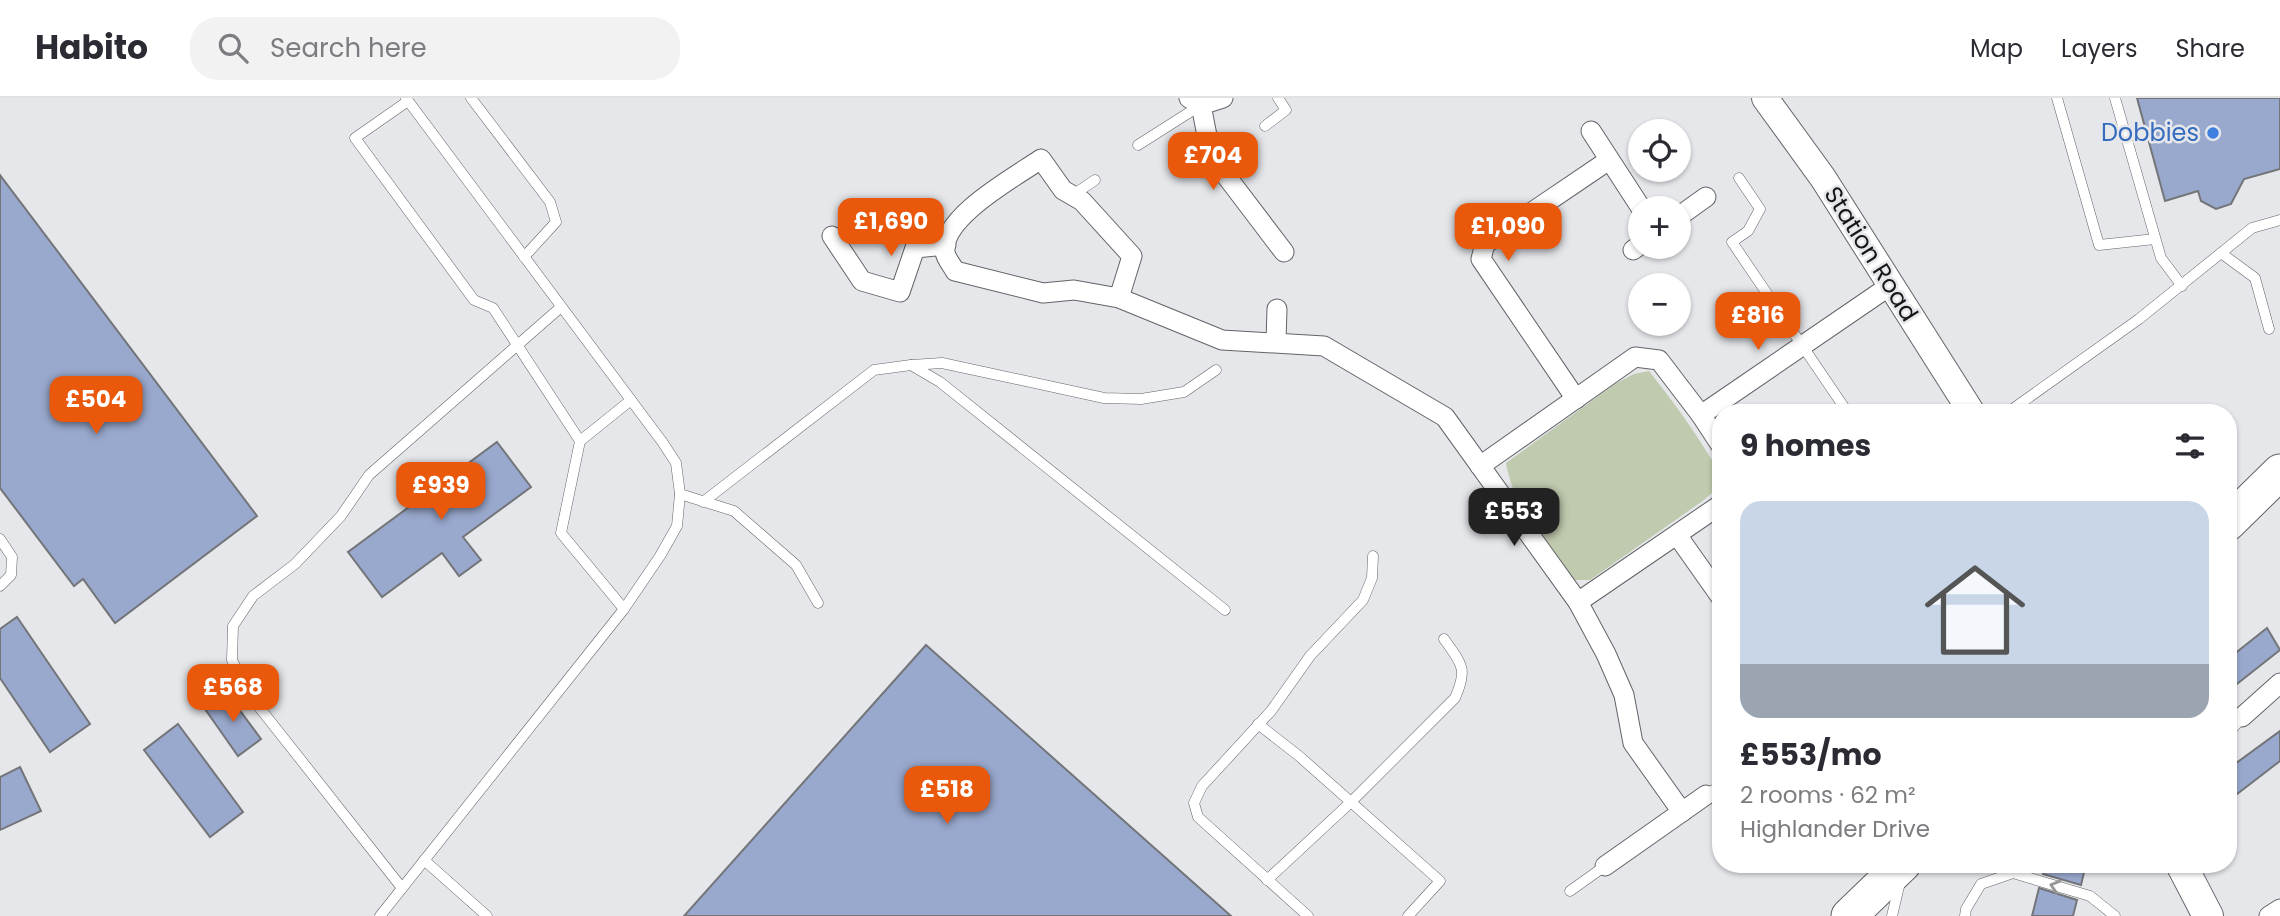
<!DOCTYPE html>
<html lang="en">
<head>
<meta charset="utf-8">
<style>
	:root { --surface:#fff; --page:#f2f2f3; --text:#2b2b33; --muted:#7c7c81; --line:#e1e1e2; --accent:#ea580c }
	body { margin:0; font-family:Poppins,sans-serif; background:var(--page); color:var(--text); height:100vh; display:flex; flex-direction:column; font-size:26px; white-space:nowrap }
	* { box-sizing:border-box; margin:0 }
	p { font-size:23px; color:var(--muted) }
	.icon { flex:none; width:38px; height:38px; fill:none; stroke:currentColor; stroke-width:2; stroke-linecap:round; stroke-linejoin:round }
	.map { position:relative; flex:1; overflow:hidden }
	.details { position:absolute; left:1712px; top:306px; width:525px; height:469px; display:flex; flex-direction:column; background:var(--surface); border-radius:28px; box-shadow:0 2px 5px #0004 }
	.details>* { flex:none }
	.fabs { position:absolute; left:1628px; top:21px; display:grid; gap:14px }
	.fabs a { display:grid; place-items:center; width:63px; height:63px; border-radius:50%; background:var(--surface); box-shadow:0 2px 5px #0004; font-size:35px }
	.price { position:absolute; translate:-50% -60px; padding:0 16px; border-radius:14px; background:var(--accent); color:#fff; font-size:23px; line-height:46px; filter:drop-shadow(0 2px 4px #0008) }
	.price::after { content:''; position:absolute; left:50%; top:42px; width:21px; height:16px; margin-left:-10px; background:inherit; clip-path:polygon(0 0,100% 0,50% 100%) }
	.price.current { background:#222; color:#fff }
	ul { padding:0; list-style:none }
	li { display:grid; align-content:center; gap:14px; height:371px; padding:0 28px }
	li span { display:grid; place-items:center; height:217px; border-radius:21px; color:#555 }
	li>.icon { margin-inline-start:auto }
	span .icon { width:126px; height:126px; fill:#fffc; stroke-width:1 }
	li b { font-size:30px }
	h2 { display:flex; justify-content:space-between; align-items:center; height:84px; padding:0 28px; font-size:30px }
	header { display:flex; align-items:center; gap:42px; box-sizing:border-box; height:98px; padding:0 35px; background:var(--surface); border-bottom:2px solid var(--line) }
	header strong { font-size:33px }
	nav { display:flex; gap:38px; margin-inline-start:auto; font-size:24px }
	.search { width:490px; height:63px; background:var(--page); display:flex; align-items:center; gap:18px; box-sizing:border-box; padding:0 24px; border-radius:28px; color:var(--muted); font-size:26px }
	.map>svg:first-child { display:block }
</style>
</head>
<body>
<header>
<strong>Habito</strong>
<div class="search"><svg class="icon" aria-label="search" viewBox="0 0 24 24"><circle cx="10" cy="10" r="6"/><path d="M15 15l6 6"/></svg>Search here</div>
<nav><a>Map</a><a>Layers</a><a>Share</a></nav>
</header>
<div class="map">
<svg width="2280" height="818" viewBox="0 0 2280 818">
	<rect width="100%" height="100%" fill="#e5e7eb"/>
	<path fill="#c0caae" d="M1649,273C1675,306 1699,339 1720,376L1716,391L1704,402L1590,482H1575C1546,450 1513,408 1506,365L1615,286L1634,276Z"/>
	<g fill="#99a8cd" stroke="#737578" stroke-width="2">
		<polygon points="2137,0 2280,0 2280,71 2244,81 2231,106 2216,111 2201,103 2198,93 2165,103"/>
		<polygon points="0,77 257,418 115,525 83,481 74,488 0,390"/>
		<polygon points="497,344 531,389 463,439 481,462 459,478 442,455 382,499 348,454"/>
		<polygon points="17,519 90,626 50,654 0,580 0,531"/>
		<polygon points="2267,530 2280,552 2228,593 2228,561"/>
		<polygon points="926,547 1231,818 684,818"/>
		<polygon points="227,595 261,641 238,658 205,611"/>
		<polygon points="178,626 243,714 210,739 144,652"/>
		<polygon points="2280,633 2280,663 2228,703 2228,671"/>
		<polygon points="20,669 41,713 0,732 0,679"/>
		<polygon points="2045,766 2086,766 2081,787 2043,776"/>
		<polygon points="2039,790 2077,802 2073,818 2032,818"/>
	</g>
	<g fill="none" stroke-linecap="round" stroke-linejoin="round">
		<g stroke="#626467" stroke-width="11">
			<g id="lane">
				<polyline points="471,0 550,104 556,124 524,159"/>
				<polyline points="2057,0 2099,147 2155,141"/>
				<polyline points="2115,0 2161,160 2182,188"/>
				<polyline points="408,3 355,40 474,202 493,210 580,343 561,435 624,511"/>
				<polyline points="1265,28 1286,12 1278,0"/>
				<polyline points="1138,47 1201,7"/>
				<polyline points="1739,80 1760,111 1748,133 1732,144 1848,315"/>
				<polyline points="1073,97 1095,82"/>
				<polyline points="2221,155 2255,180 2269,231"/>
				<polyline points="911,267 942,265 1104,300 1141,301 1184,294 1216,272"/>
				<polyline points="2007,315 2139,221 2252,130 2280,122"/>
				<polyline points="580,343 631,302"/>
				<polyline points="680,396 734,413 796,467 818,505"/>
				<polyline points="703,404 874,272 911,267 940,284 1225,512"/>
				<polyline points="0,441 12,459 11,477 0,488"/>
				<polyline points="1258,626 1299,658 1440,783 1408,818"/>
				<polyline points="2228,636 2242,619"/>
				<polyline points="1706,697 1720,688"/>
				<polyline points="424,762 487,818"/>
				<path d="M1267,782L1351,704L1455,600C1468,571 1462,566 1444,541"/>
				<polyline points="402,790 248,595 232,562 233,528 253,498 295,466 341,418 369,377 561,209"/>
				<polyline points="1570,793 1605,768"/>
				<polyline points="380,818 624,511 660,458 677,428 680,396 676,365 663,345 406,0"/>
				<polyline points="1308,818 1198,719 1194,705 1202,688 1271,613 1310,558 1363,502 1372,480 1373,458"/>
				<polyline points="1892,818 1900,784"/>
				<polyline points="1965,818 1966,811 1981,786 2013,775 2090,798 2115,818"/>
			</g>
		</g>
		<g stroke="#626467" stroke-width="21">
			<g id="street">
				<polyline points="1189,0 1201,7 1223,0"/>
				<polyline points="1201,7 1211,58 1284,154"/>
				<polyline points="1591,33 1641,110"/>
				<polyline points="1678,119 1706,99"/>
				<polyline points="832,138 862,183 900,194 915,150 946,147"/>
				<polyline points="1633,152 1640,147"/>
				<path d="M1119,200L1132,158L1082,103L1063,92L1041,61C1015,79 941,119 945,154C946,161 952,167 955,173L1043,195L1074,192L1119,200L1222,242L1324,248L1445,319L1578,504L1606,556L1624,597L1633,645L1682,714"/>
				<polyline points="1276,243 1277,211"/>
				<polyline points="1576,301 1481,161 1485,146 1609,62"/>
				<polyline points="1720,346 1701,317 1891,187"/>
				<polyline points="1480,368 1635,259 1659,262 1701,317"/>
				<polyline points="1677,437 1720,498"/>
				<polyline points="1578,504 1720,407"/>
				<polyline points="2242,619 2280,585"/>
				<polyline points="1605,768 1706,697"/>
				<polyline points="2269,818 2280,811"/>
			</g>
		</g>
		<g stroke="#626467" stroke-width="28">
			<polyline id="secondary" points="1765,0 1823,80 1972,315"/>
		</g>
		<g stroke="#626467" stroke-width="32">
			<polyline id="primary" points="2181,766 2208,818"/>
		</g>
		<g stroke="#626467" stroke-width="37">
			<g id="highway">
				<polyline points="2228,425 2280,374"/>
				<polyline points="1849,818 1903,766"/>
			</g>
		</g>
		<use href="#lane" stroke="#fff" stroke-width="10"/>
		<use href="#street" stroke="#fff" stroke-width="19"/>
		<use href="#secondary" stroke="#fff" stroke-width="26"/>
		<use href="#primary" stroke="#fff" stroke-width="30"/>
		<use href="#highway" stroke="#fff" stroke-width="35"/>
	</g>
	<defs><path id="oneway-chevron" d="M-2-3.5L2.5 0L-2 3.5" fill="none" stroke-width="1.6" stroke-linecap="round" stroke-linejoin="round" transform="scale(1.75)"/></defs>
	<use stroke="#969697" href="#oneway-chevron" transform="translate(2055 788) rotate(-163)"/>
	<circle fill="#3f7fe0" stroke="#e5e7eb" stroke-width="2.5" cx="2213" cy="35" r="7"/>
	<g text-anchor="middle" stroke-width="5" stroke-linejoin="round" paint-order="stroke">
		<g font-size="24" fill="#366cbe" stroke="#e5e7eb" text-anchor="end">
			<text x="2199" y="43">Dobbies</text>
		</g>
		<g font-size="24" fill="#161618" stroke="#e5e7eb">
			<text transform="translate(1871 156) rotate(58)" y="8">Station Road</text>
		</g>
	</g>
</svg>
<div class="fabs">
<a><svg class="icon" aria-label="locate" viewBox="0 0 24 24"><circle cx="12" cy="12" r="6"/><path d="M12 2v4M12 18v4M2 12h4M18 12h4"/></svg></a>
<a>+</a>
<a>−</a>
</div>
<b class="price" style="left:1213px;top:94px">£704</b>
<b class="price" style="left:891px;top:160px">£1,690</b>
<b class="price" style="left:1508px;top:165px">£1,090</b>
<b class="price" style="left:1758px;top:254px">£816</b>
<b class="price" style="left:96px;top:338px">£504</b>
<b class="price" style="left:441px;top:424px">£939</b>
<b class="price current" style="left:1514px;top:450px">£553</b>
<b class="price" style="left:233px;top:626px">£568</b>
<b class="price" style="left:947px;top:728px">£518</b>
<section class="details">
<h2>9 homes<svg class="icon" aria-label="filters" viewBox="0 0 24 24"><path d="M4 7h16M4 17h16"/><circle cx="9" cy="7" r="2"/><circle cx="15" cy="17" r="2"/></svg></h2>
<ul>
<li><span style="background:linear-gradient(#c9d6e8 75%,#9aa5b1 0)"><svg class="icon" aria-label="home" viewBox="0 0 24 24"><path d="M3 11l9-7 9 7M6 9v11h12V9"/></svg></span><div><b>£553/mo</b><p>2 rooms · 62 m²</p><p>Highlander Drive</p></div></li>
</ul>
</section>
</div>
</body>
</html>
